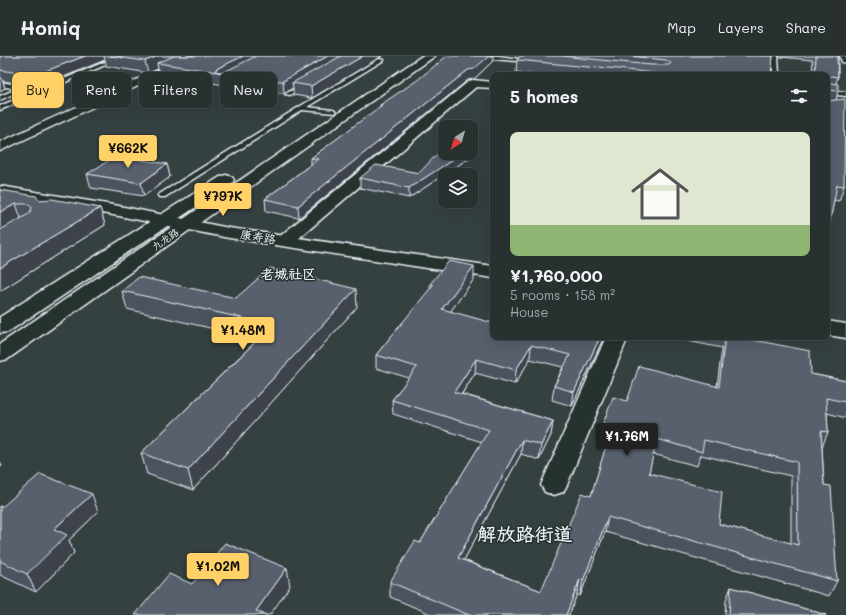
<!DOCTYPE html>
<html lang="en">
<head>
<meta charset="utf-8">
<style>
	:root { --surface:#283030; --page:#303838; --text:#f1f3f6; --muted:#a5a9ab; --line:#444b4c; --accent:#ffd166 }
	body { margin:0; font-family:Mali,"LXGW WenKai TC",sans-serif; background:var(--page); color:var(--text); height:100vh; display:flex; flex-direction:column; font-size:15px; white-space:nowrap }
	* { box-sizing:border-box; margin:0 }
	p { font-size:13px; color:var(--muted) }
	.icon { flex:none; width:22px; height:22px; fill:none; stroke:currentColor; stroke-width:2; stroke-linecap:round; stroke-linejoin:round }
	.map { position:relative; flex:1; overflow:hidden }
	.sheet { position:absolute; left:490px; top:16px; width:340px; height:268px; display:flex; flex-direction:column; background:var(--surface); border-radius:8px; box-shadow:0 4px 16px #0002,0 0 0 1px var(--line) }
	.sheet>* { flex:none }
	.hud { position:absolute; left:12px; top:16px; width:380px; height:36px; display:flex; gap:8px }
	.needle { width:26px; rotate:217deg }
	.buttons { position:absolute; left:438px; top:64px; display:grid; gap:8px }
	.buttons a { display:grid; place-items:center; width:40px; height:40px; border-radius:8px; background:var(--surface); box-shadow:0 4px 16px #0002,0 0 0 1px var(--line); font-size:20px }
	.price { position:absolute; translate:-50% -34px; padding:0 9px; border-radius:4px; background:var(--accent); color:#111; font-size:13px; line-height:26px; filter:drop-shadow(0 1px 2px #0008) }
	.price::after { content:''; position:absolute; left:50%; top:24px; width:12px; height:9px; margin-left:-6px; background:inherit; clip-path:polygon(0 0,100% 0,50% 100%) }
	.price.current { background:#222; color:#fff }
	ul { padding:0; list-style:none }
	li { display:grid; align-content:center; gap:8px; height:212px; padding:0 20px }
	li span { display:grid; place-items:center; height:124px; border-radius:8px; color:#555 }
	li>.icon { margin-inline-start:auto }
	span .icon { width:72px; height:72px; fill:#fffc; stroke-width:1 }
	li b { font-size:17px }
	h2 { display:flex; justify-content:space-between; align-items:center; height:48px; padding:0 20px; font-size:17px }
	.tag { padding:0 14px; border-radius:8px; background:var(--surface); box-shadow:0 4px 16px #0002,0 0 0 1px var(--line); font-size:14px; line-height:36px }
	.tag.current { background:var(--accent); color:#111 }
	header { display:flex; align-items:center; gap:24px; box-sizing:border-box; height:56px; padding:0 20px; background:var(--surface); border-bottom:1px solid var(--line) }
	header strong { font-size:19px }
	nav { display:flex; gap:22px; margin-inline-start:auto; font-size:14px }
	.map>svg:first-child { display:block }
</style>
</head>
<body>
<header>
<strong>Homiq</strong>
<nav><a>Map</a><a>Layers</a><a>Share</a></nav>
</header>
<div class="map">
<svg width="846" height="559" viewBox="0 0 846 559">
	<rect width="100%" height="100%" fill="#354040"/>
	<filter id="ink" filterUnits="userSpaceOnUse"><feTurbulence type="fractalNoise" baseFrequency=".025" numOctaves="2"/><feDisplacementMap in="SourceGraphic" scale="8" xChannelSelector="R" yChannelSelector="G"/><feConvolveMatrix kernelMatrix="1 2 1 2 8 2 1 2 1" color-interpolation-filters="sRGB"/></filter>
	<g filter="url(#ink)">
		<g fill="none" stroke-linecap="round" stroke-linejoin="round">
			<g stroke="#e8f1f8" stroke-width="3">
				<g id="service">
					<polygon points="119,0 126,0 0,54 0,50"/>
					<polygon points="190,0 197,0 157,18 152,17"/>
					<polygon points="475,0 498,0 520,3 517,5 478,2"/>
					<polygon points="764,0 778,0 779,19 773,19 773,2"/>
					<polygon points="379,3 384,4 307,51 333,54 335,55 335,57 302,54 165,141 159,141 158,139 299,51"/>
					<polygon points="0,26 23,30 26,32 0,44 0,40 17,33 0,30"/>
					<polygon points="303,28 308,29 290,39 285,38"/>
					<polygon points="827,34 846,36 846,40 827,38"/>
				</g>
			</g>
			<g stroke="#e8f1f8" stroke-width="3">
				<g id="minor">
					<polygon points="149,18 153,19 155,21 153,23 0,95 0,86"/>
					<polygon points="473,24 493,26 493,32 476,31 291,189 285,190 279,189 276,185 279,181 469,25"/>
					<polygon points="606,281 628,281 567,429 563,436 554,439 545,436 541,429"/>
				</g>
			</g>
			<g stroke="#e8f1f8" stroke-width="3">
				<g id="tertiary">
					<polygon points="840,0 846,0 846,7 842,6"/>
					<polygon points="0,130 119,150 229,172 493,210 493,222 229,182 119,160 0,140"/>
					<polygon points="827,265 846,268 846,282 827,279"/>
				</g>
			</g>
			<g stroke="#e8f1f8" stroke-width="3">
				<g id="secondary">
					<polygon points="422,0 435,0 8,303 0,305 0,288"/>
					<polygon points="226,119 232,121 234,124 232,127 8,276 0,277 0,261 220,121"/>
				</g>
			</g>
			<use href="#service" fill="#26332d" fill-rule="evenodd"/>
			<use href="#minor" fill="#26332d" fill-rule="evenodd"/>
			<use href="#tertiary" fill="#26332d" fill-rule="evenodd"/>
			<use href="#secondary" fill="#26332d" fill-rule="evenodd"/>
		</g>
		<g fill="#4c525e" stroke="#e8f1f8" fill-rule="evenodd">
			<polygon points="0,0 382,0 312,42 293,39 293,32 284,37 278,37 159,19 158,13 148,17 106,10 105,4 39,31 3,25 5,32 0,35"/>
			<polygon points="520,0 773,0 771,19 548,19 516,16 517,4"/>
			<polygon points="779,0 839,0 838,5 838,21 836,27 838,35 836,44 844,130 839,145 834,144 827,181 827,19 812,19 813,4 780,1"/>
			<polygon points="493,5 474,23 468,24 299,162 266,155 265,143 311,108 311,102 380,51 380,49"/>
			<polygon points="476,89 475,98 409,142 360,132 360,122 419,117"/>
			<polygon points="167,108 170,121 144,140 91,132 87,118"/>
			<polygon points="0,134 39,144 100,152 105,169 0,235"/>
			<path d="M474,223L450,256L493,281H604L572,350L552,344L554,330L563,311L530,303L515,328L475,317L462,338L553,365L551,379L539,404L521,398L464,504L541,535L591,440L608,384L600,382L603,368L627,345L717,330L722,292L678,283V281H738L811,318L846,325V362L827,357L828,376L822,391L824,429L837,525L829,540L605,476L580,540L577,538L569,559H433L390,541V526L420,487L482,386L393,358L392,344L409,322L376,312V299L430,234V228ZM653,398L697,410L701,399L791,420V488L719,468L649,417Z"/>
			<polygon points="122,235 236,242 357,251 193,434 147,418 141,397 258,283 127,253"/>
			<polygon points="0,450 2,451 98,456 69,484 74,497 36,536 0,519"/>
			<polygon points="731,531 826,559 725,559 726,544"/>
		</g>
		<g fill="#3e424c" stroke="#e8f1f8">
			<polygon points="85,0 104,0 105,4 39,31 35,19"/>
			<polygon points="158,0 186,0 157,7 158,13 148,17 145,5"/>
			<polygon points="243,0 267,0 230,18 215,15 216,13"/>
			<polygon points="328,0 348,0 292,27 293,32 284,37 283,25"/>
			<polygon points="363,0 382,0 312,42 311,30"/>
			<polygon points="489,0 493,0 493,5 474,23 468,24 299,162 298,150 468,14"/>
			<polygon points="0,21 1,21 5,32 0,35"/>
			<polygon points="476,89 475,98 409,142 409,132 463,97 471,97 471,92"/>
			<polygon points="167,108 170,121 144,140 141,127"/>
			<polygon points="16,148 22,165 0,177 0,156"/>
			<polygon points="100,152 105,169 0,235 0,212"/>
			<polygon points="474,210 474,223 442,267 442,253"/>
			<polygon points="356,233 357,251 193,434 188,414"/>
			<polygon points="600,281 604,281 572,350 574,336"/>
			<polygon points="531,289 530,303 515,328 516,314"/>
			<polygon points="476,303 475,317 454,350 454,336"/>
			<polygon points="553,365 551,379 539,404 541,389"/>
			<polygon points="522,384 521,398 457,517 458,502"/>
			<polygon points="0,405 2,410 0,412"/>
			<polygon points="92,438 98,456 69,484 74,497 36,536 27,518 54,473"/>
			<polygon points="608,461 605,476 580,540 583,525"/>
			<polygon points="287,512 290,530 270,559 257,559 256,555"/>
			<polygon points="580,523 577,538 569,559 566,559"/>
		</g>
		<g fill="#585f6d" stroke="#e8f1f8" fill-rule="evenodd">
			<polygon points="0,0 85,0 35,19 0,14"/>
			<polygon points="110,0 158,0 145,5"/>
			<polygon points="174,0 243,0 216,13 215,15 222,17 256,0 328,0 283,25 277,25 157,7"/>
			<polygon points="341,0 363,0 311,30 292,27"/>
			<polygon points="447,0 489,0 474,13 468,14 298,150 265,143 318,103 311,102 382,49 380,49 416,25"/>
			<polygon points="520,0 561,0 651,9 669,9 671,7 666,4 629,0 773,0 771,19 672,19 599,11 598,12 517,4"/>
			<polygon points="816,0 837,0 838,21 831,20 829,22 830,27 838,28 838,35 827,34 827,19 815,19"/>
			<polygon points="845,43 844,130 837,129 827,181 827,45"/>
			<polygon points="471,88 476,89 471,92"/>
			<polygon points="445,90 445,97 463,97 409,132 360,122 376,109 419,117"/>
			<polygon points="116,100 167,108 141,127 87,118"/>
			<polygon points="0,134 36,140 39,144 52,143 100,152 0,212 0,174 29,158 32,152 29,148 16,148 0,156"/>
			<path d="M449,205L474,210L442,253L493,267V281H600L574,336L554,330L570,299L531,289L516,314L476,303L454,336L553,365L541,389L522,384L458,502L541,535L582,437L591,440L612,370L603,368L613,341L627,345L639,310L719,331L725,281H738L810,295L811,318L846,325V346L826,342L828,376L821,375L824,429L831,430L837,525L608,461L583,525L580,523L566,559H469L390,526L415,485L420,487L489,374L392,344L417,311L376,299L433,229L430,228ZM657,383L702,396L704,384L797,406L798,489L719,468L722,436L649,417Z"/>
			<polygon points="270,212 356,233 188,414 141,397 273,269 122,235 139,221 236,242"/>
			<polygon points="40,418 92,438 54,473 67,479 27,518 0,505 0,450 2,451"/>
			<polygon points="225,487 287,512 256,555 266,559 135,559 169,518 192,528"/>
			<polygon points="731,531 826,559 729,559"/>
		</g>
	</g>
	<g text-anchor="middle" stroke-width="3" stroke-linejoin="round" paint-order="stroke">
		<g font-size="10" fill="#e8f1f8" stroke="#26332d">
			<text transform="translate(165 183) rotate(-35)" y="4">九龙路</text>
		</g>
		<g font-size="12" fill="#e8f1f8" stroke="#26332d">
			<text transform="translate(258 181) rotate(9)" y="4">康寿路</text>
		</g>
		<g font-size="14" font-weight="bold" fill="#e8f1f8" stroke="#26332d">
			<text x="288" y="223">老城社区</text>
		</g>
		<g font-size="19" font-weight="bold" fill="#e8f1f8" stroke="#26332d">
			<text x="525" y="485">解放路街道</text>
		</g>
	</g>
</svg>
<div class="buttons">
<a><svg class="needle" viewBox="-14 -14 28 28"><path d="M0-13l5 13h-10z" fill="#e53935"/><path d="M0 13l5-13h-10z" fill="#a5a9ab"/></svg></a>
<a><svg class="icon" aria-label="layers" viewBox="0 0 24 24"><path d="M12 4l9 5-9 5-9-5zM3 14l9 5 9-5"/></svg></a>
</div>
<b class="price" style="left:128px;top:113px">¥662K</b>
<b class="price" style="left:223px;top:161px">¥797K</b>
<b class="price" style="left:243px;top:295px">¥1.48M</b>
<b class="price current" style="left:627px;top:401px">¥1.76M</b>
<b class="price" style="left:218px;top:531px">¥1.02M</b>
<div class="hud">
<a class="tag current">Buy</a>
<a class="tag">Rent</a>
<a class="tag">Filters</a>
<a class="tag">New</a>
</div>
<section class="sheet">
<h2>5 homes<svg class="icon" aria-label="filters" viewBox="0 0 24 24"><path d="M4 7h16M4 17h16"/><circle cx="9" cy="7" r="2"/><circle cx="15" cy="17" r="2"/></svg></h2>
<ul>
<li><span style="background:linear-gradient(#dfe7d0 75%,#8fb573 0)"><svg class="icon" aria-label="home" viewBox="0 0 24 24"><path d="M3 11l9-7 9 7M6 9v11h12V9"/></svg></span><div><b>¥1,760,000</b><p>5 rooms · 158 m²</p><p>House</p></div></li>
</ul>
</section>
</div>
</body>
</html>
